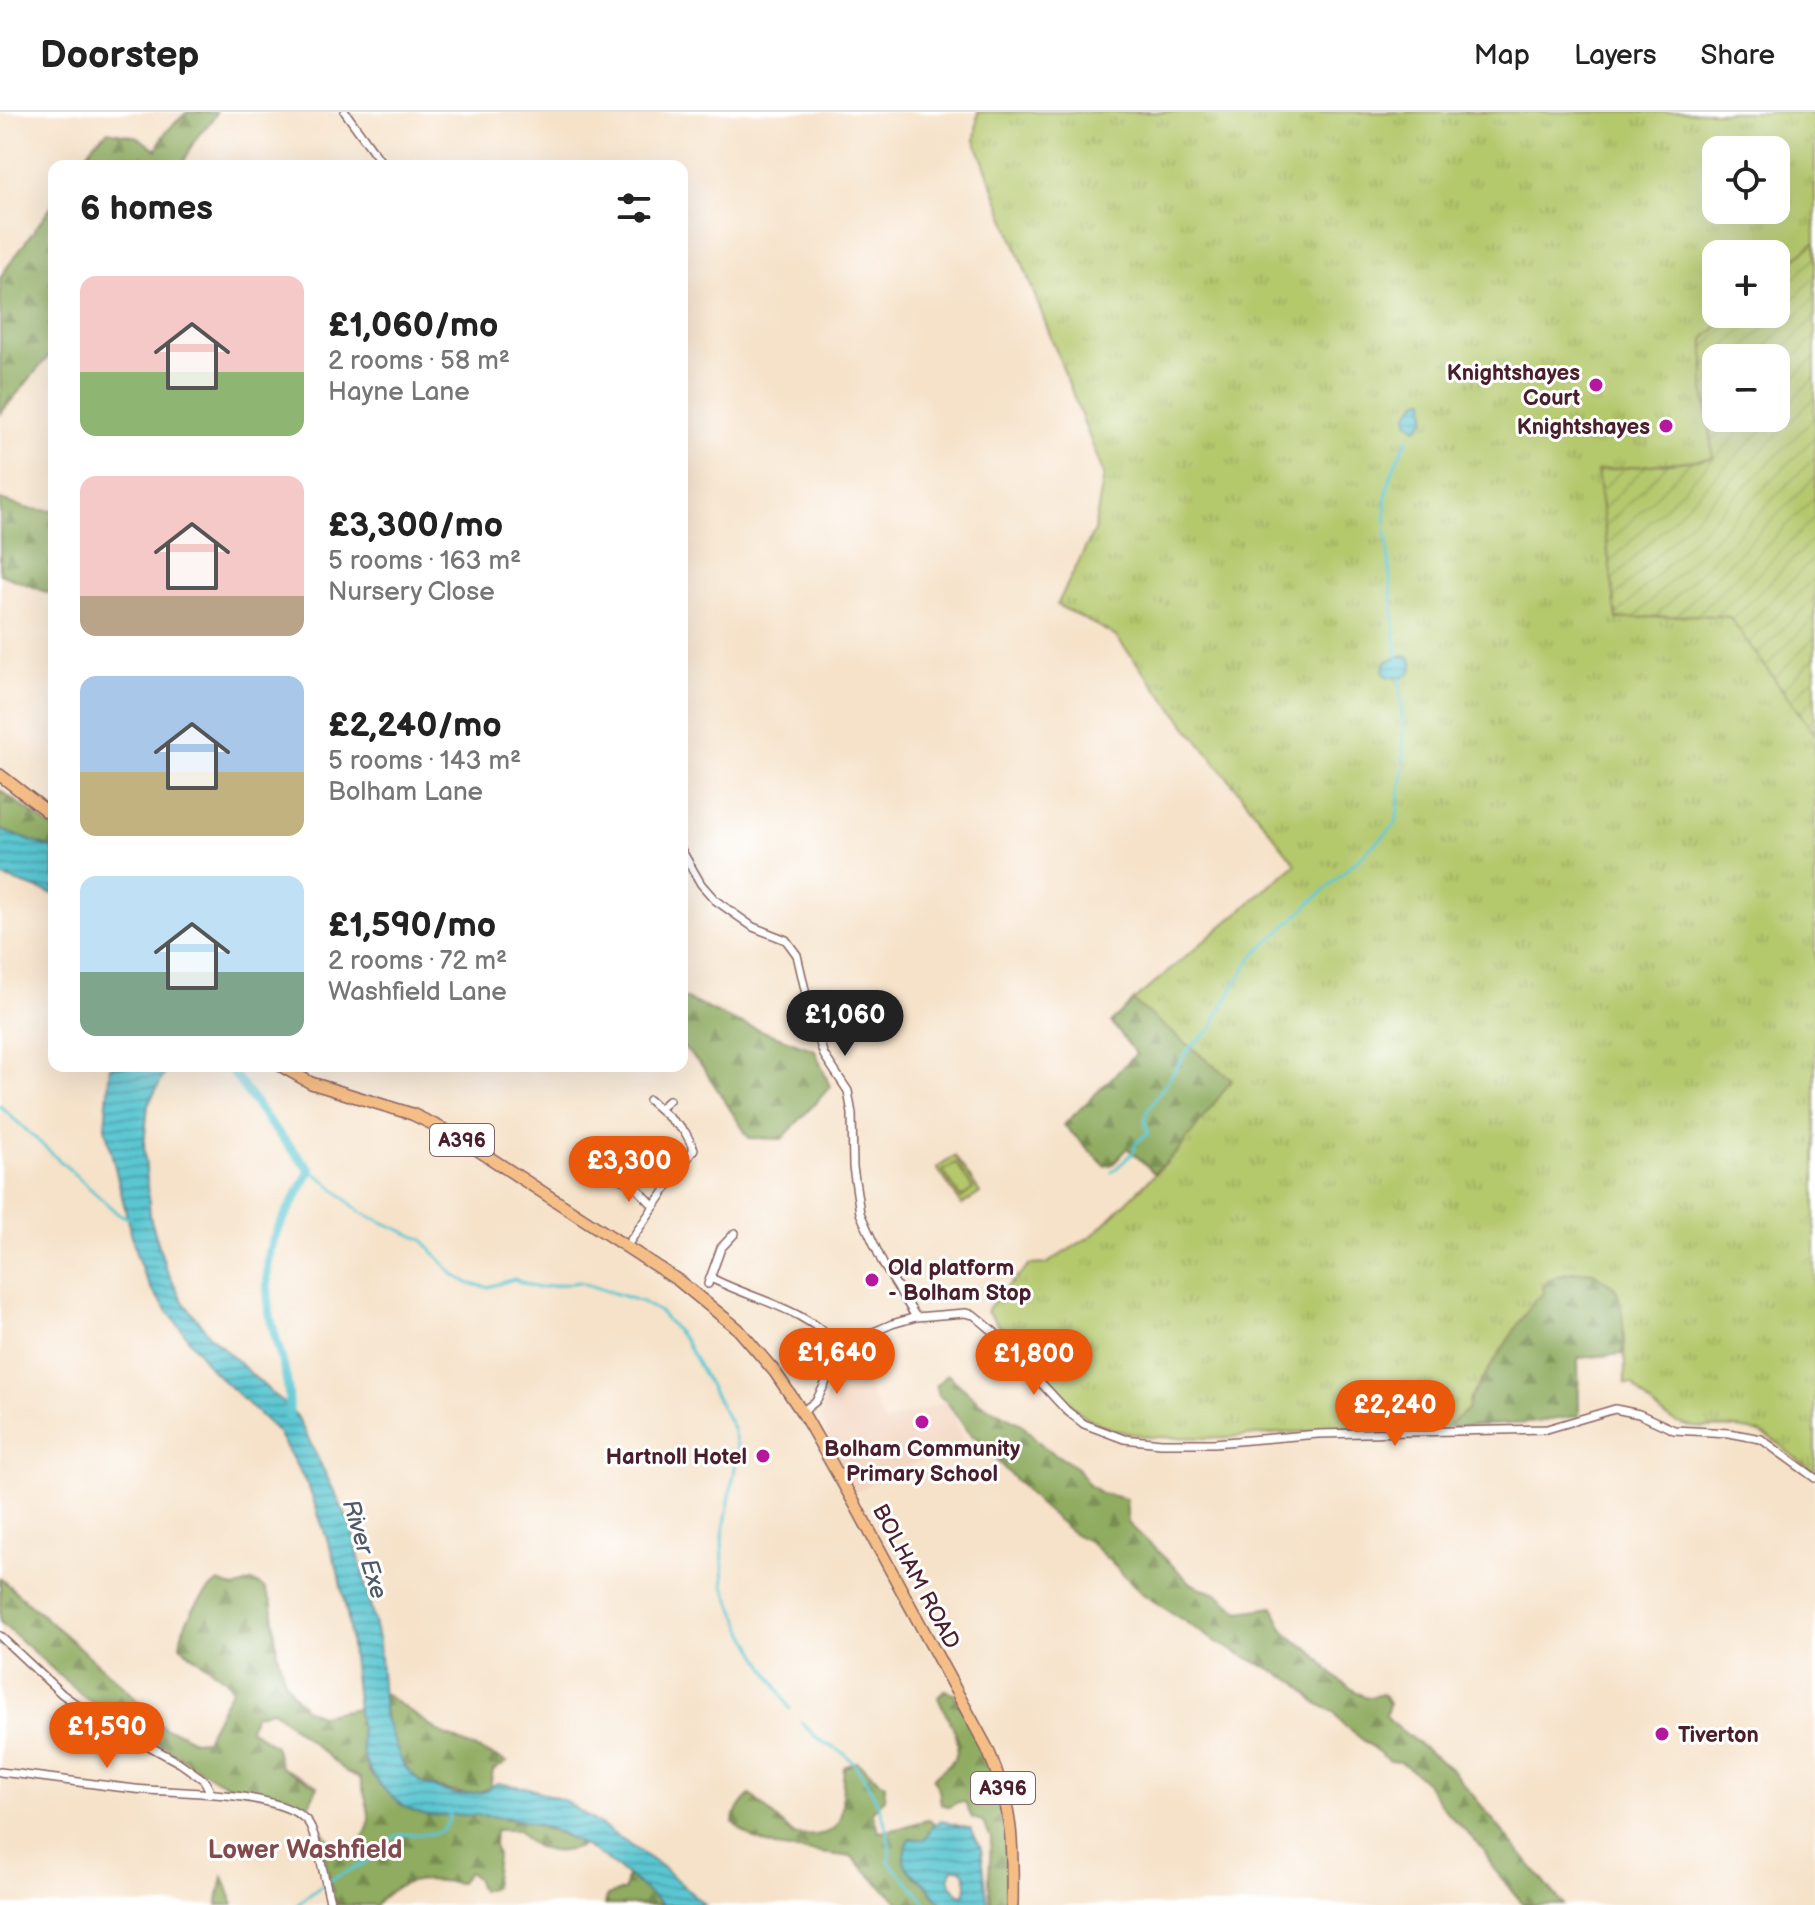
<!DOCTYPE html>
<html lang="en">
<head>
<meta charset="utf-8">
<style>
	:root { --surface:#fff; --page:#f2f2f2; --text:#222; --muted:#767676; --line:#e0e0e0; --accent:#ea580c }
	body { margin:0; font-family:"Balsamiq Sans",sans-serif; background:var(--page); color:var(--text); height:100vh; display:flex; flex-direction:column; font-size:30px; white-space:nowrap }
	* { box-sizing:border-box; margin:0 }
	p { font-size:26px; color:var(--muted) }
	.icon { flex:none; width:44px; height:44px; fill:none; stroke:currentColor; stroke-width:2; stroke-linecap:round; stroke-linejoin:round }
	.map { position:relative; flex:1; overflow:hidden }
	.panel { position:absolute; left:48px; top:48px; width:640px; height:912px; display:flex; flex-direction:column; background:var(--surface); border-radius:16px; box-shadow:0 8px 32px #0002 }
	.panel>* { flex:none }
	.buttons { position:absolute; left:1702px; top:24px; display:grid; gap:16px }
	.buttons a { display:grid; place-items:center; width:88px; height:88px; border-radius:16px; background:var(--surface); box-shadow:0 8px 32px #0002; font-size:40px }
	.price { position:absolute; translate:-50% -68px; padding:0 18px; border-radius:28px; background:var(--accent); color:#fff; font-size:26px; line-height:52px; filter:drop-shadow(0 2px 4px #0008) }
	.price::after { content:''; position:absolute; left:50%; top:48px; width:24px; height:18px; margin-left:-12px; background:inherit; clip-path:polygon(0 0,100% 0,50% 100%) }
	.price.selected { background:#222; color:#fff }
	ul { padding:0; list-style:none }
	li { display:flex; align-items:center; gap:24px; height:200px; padding:0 32px }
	li span { display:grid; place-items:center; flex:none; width:224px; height:160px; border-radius:16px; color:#555 }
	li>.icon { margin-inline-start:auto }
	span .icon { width:96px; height:96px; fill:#fffc; stroke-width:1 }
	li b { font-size:34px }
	h2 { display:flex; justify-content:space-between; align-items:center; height:96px; padding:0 32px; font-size:34px }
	header { display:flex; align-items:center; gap:48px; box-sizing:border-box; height:112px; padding:0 40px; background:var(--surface); border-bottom:2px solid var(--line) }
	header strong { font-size:38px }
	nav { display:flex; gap:44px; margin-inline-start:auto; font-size:28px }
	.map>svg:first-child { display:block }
</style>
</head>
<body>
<header>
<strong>Doorstep</strong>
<nav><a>Map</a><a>Layers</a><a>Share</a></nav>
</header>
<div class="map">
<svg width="1815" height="1793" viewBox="0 0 1815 1793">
	<defs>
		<pattern id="forest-firs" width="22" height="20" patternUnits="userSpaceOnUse" patternTransform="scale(2)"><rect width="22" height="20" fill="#8fac60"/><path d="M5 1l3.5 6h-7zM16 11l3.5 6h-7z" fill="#778b4f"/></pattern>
		<pattern id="park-tufts" width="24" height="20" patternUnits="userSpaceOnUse" patternTransform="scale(2)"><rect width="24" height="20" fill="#b4c86c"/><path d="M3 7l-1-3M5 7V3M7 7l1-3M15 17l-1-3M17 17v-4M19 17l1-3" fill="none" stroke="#9cab5e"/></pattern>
		<pattern id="garden-furrows" width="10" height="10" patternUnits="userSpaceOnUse" patternTransform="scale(2)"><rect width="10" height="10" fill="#b4c86c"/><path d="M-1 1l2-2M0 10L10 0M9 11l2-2" fill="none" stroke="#9cab5e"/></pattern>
		<pattern id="water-rules" width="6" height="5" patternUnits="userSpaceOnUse" patternTransform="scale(2)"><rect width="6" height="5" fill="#5ac6d1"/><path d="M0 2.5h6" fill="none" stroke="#4ca0aa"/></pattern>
	</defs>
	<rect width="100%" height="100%" fill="#fff"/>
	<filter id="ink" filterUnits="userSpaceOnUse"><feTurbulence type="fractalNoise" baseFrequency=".0125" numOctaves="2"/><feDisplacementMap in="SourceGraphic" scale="16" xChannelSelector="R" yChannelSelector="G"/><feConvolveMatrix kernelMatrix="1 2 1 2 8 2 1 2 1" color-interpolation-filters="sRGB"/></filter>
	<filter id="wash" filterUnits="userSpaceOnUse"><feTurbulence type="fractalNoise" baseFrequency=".006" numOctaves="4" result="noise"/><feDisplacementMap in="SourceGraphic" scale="32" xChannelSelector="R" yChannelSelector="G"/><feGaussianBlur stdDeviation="1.8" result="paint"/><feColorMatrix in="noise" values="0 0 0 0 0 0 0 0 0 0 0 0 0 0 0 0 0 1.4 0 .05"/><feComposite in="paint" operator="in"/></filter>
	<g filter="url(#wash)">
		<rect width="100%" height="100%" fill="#f6e2c9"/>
		<polygon fill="#f3d4be" points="851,1238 884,1311 946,1289 966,1331 913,1352 855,1380 832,1335 822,1308 823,1296 834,1261 843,1242"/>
		<g fill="url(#forest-firs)" stroke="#6c6646" stroke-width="2">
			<path d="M187,0H216C212,13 202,17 195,28C190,36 186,46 182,54H79L95,30L108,19L137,25L157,38C162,19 174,13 187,0Z"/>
			<polygon points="54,91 54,238 0,302 0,165"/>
			<polygon points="0,388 29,397 54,399 54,483 0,462"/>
			<polygon points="0,678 54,717 54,737 0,718"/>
			<polygon points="682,885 732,908 815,938 830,975 782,1027 749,1026 702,954 682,934"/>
			<polygon points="1133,889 1232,968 1179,1038 1154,1061 1128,1036 1113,1052 1105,1054 1064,1013 1136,942 1111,910"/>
			<path d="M1583,1159L1595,1160C1600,1168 1609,1169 1615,1176C1628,1192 1623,1223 1623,1242L1578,1246L1579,1304L1529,1311L1447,1315L1468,1297L1470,1286L1543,1173L1552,1164Z"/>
			<polygon points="947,1262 980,1291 1021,1312 1043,1334 1077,1356 1089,1373 1101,1381 1126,1387 1128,1411 1192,1472 1219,1483 1240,1500 1273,1495 1283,1517 1295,1529 1310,1537 1337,1567 1366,1586 1383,1582 1389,1592 1386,1603 1391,1610 1453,1659 1563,1793 1524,1793 1493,1756 1484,1738 1445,1698 1422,1666 1401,1650 1390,1649 1345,1614 1334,1600 1315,1590 1297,1571 1216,1530 1143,1482 1089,1429 1074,1422 1040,1393 968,1319 946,1289 939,1284 936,1274"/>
			<path d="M0,1466L123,1574L165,1617L181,1621L193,1629L205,1628L232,1577L226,1568L180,1534C181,1511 200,1484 218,1470L235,1476L253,1469L265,1477L272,1491L277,1540L285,1570L304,1596L319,1603L358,1596L363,1644L370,1661L399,1691L528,1710L585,1732C562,1745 533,1741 518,1718H495L494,1733L497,1744L493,1775L481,1779L476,1766L468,1760L459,1771C425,1767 402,1763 376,1793H336L319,1723L323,1719L337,1738L349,1740C380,1713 368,1700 360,1666L347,1660L272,1598L254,1603L250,1617L275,1634L281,1655L318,1674L307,1696C277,1683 243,1682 215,1667L85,1586L0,1510Z"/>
			<path d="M945,1578L954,1581L965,1602L994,1664L1007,1727L1005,1793H991L989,1769L991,1726L982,1709L972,1706L965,1690H958L949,1695L941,1692L939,1677L933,1667C939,1658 951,1654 955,1645C965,1624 944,1604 938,1585Z"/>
			<path d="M383,1581L443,1622L507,1650L493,1658L490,1675C474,1685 459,1682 443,1677C435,1675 426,1674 419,1669C393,1649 384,1612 383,1581Z"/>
			<path d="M857,1650L885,1673L884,1687L872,1700L879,1720C897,1719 911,1711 929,1708L934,1712L925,1728L914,1763L926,1773L943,1793H901L852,1745L775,1735L752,1726L733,1711L734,1703L750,1682L794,1723C854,1728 839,1698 844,1655Z"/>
			<polygon points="627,1762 662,1793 605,1793 607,1784 625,1778"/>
			<polygon points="223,1765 234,1793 217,1793"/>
		</g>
		<g fill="url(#park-tufts)" stroke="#7f744c" stroke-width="2" fill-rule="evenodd">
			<path d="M978,0H1815V1360C1794,1350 1782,1329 1760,1321C1718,1306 1692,1331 1654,1295C1646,1288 1638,1281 1633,1272H1625C1625,1255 1625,1188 1615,1176C1609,1169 1600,1168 1594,1160C1577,1158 1555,1160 1543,1173L1544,1181L1533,1190L1470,1286L1468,1297L1447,1315L1351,1316L1218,1326L1149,1325L1113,1318L1089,1307L1072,1294L987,1200L996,1186L1030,1153L1046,1152L1094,1122L1179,1038L1232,968L1133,889L1296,752L1117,526L1109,520L1057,493L1094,419L1104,363L975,28ZM1716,38H1776V98H1716ZM1716,142H1776V202H1716ZM1716,246H1776V306H1716Z"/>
			<polygon points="955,1044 980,1081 962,1093 937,1056"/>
		</g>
		<path fill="url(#garden-furrows)" stroke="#7f744c" stroke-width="2" fill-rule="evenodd" d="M1815,130V620L1814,621L1729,505L1696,503L1617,507L1597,359L1713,346L1704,275V227L1733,202H1776V164ZM1716,246H1776V306H1716Z"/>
		<polygon fill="#b4c86c" stroke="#7f744c" stroke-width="2" points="956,1051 973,1077 961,1086 943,1059"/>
		<g fill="url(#water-rules)" stroke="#52727e" stroke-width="2" fill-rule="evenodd">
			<polygon points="1425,287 1426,306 1417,316 1408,310 1408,302 1419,288"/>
			<polygon points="1402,543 1410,546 1413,554 1410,560 1400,567 1386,564 1383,557 1387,549"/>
			<polygon points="0,718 54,737 54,782 0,764"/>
			<path d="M110,954H169L148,992L144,1033L150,1105L166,1157L182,1188L211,1225L297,1304L352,1416L379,1531L384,1603L403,1653L421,1671L456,1683L483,1680L497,1671L528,1676L565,1689L662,1755L705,1793H662C622,1758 581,1723 527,1710C508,1705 486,1703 466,1703C453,1702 436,1705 423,1702C395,1696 374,1669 363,1644L348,1507L337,1455L309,1376L277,1319L212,1258L152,1178L144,1163L136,1141L105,1015Z"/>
			<path d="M941,1709L971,1717L981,1737L988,1793H943C937,1786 931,1778 925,1772C907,1756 896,1752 910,1727H925L934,1712ZM953,1757H962C967,1763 969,1776 964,1783L959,1782C951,1774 946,1767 953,1757Z"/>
		</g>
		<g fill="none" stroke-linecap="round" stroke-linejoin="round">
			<g stroke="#5ac6d1" stroke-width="3">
				<path d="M1386,413C1383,377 1391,358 1408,326"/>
				<polyline points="1386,418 1397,544"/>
				<polyline points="1400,567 1404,650"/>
				<polyline points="0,994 118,1102 130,1106"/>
				<polyline points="310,1058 326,1069 360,1100 423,1128 454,1163 470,1172 488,1175 514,1167 537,1176 579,1170 642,1190 661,1201 685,1229 733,1316 738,1339 722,1428 724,1474 745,1521 790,1597"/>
				<polyline points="1112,1060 1133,1041 1136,1031 1148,1021 1145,1008 1146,1001 1190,935 1214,915 1215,907 1251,846 1396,712 1403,657"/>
				<path d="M801,1610C807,1616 813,1623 819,1627C830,1635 841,1637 850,1647C872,1672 893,1716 889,1750L928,1793"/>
				<path d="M297,1793C310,1782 323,1772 338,1764C349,1758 362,1754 371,1747C379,1741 385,1729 394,1725C412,1716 447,1734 450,1701"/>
			</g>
			<path stroke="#5ac6d1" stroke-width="9" d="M228,954L272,1014L310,1058C300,1081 276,1114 271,1135C265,1155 267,1196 273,1216C280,1244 293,1277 288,1307"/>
		</g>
	</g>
	<g filter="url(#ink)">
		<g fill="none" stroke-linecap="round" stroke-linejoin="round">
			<g stroke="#866362" stroke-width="10">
				<g id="street">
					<polyline points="345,0 384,54"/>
					<polyline points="682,739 701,772 715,788 753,815 786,828 797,843 812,908 824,943 848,979 852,1002 853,1055 860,1101 883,1152 916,1205"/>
					<polyline points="660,996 669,988"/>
					<polyline points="615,1065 633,1072 653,1093"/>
					<polyline points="626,1135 694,1037 685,1020 649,988"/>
					<path d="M711,1166C756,1189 806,1196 840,1236"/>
					<polyline points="708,1172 721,1136 735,1121"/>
					<polyline points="802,1300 816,1289 825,1272 833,1246 846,1232 892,1212 916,1205 965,1201 974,1203 993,1219 1066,1298 1084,1312 1124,1327 1161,1331 1214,1331 1318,1322 1547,1317 1615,1297 1639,1302 1674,1318 1729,1321 1761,1327 1815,1366"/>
					<polyline points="0,1524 62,1582 87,1600 180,1651 204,1668 211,1681"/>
					<path d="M0,1660C45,1665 90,1672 135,1677C175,1681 281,1678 308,1710C317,1722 326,1776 331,1793"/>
				</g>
			</g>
			<g stroke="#866362" stroke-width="14">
				<g id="primary">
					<polyline points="0,663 54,705"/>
					<path d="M281,954L311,971L412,1002L453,1022L679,1169L738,1217L775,1260L804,1303L856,1394L987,1636C1013,1696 1013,1729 1012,1793"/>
				</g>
			</g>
			<use href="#street" stroke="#fff" stroke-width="7"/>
			<use href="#primary" stroke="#f6be87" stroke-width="11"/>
		</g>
	</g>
	<g fill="#b5179e" stroke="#fff" stroke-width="3">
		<circle cx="1596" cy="273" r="8"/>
		<circle cx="1666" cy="314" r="8"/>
		<circle cx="872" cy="1168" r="8"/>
		<circle cx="922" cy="1310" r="8"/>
		<circle cx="763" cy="1344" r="8"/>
		<circle cx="1662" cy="1622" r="8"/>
	</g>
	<g text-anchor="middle" stroke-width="6" stroke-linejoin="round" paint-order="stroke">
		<g fill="#fff" stroke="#80626b" stroke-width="2">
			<rect x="430" y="1012" width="64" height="32" rx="6"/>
			<rect x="971" y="1660" width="64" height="32" rx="6"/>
		</g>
		<g font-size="20" font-weight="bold" fill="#4a1f2b">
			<text x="462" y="1035">A396</text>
			<text x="1003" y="1683">A396</text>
		</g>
		<g font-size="22" font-weight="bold" fill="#4a1f2b" stroke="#fff" text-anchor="end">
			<text x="1580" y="268">Knightshayes<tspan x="1580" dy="25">Court</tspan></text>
			<text x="1650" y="322">Knightshayes</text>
			<text x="888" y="1163" text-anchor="start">Old platform<tspan x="888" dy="25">- Bolham Stop</tspan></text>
			<text x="922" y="1344" text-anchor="middle">Bolham Community<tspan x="922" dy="25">Primary School</tspan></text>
			<text x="747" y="1352">Hartnoll Hotel</text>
			<text x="1678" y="1630" text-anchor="start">Tiverton</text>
		</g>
		<g font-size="22" fill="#4a1f2b" stroke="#fff">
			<text transform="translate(917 1464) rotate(62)" y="8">BOLHAM ROAD</text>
		</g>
		<g font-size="24" font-style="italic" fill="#505965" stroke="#fff">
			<text transform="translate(365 1437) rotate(73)" y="8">River Exe</text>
		</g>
		<g font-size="26" font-weight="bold" fill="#834b4e" stroke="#fff">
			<text x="305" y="1746">Lower Washfield</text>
		</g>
	</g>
</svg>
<div class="buttons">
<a><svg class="icon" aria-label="locate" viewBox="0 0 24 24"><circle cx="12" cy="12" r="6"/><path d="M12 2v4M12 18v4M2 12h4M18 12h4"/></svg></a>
<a>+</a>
<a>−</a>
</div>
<b class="price selected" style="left:845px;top:946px">£1,060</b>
<b class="price" style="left:629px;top:1092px">£3,300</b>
<b class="price" style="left:837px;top:1284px">£1,640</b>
<b class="price" style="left:1034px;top:1285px">£1,800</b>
<b class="price" style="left:1395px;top:1336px">£2,240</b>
<b class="price" style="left:107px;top:1658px">£1,590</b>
<section class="panel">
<h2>6 homes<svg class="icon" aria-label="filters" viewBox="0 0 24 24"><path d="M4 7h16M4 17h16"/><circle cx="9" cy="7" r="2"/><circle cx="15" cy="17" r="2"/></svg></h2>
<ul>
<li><span style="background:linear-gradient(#f6c9c9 60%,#8fb573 0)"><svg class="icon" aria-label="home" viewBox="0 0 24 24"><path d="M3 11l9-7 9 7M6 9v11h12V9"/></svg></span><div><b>£1,060/mo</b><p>2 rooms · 58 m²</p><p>Hayne Lane</p></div></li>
<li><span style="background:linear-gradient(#f6c9c9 75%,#b9a48a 0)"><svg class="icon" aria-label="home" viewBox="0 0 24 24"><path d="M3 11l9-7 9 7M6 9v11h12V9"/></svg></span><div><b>£3,300/mo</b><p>5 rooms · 163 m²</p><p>Nursery Close</p></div></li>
<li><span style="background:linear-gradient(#a9c7e8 60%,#c2b280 0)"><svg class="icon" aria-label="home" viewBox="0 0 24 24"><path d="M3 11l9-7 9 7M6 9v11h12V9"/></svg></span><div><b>£2,240/mo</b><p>5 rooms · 143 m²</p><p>Bolham Lane</p></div></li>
<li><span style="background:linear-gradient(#bfe0f5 60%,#7fa58c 0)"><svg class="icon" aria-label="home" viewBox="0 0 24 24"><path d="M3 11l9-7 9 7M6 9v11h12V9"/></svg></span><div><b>£1,590/mo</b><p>2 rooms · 72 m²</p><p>Washfield Lane</p></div></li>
</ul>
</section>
</div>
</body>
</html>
